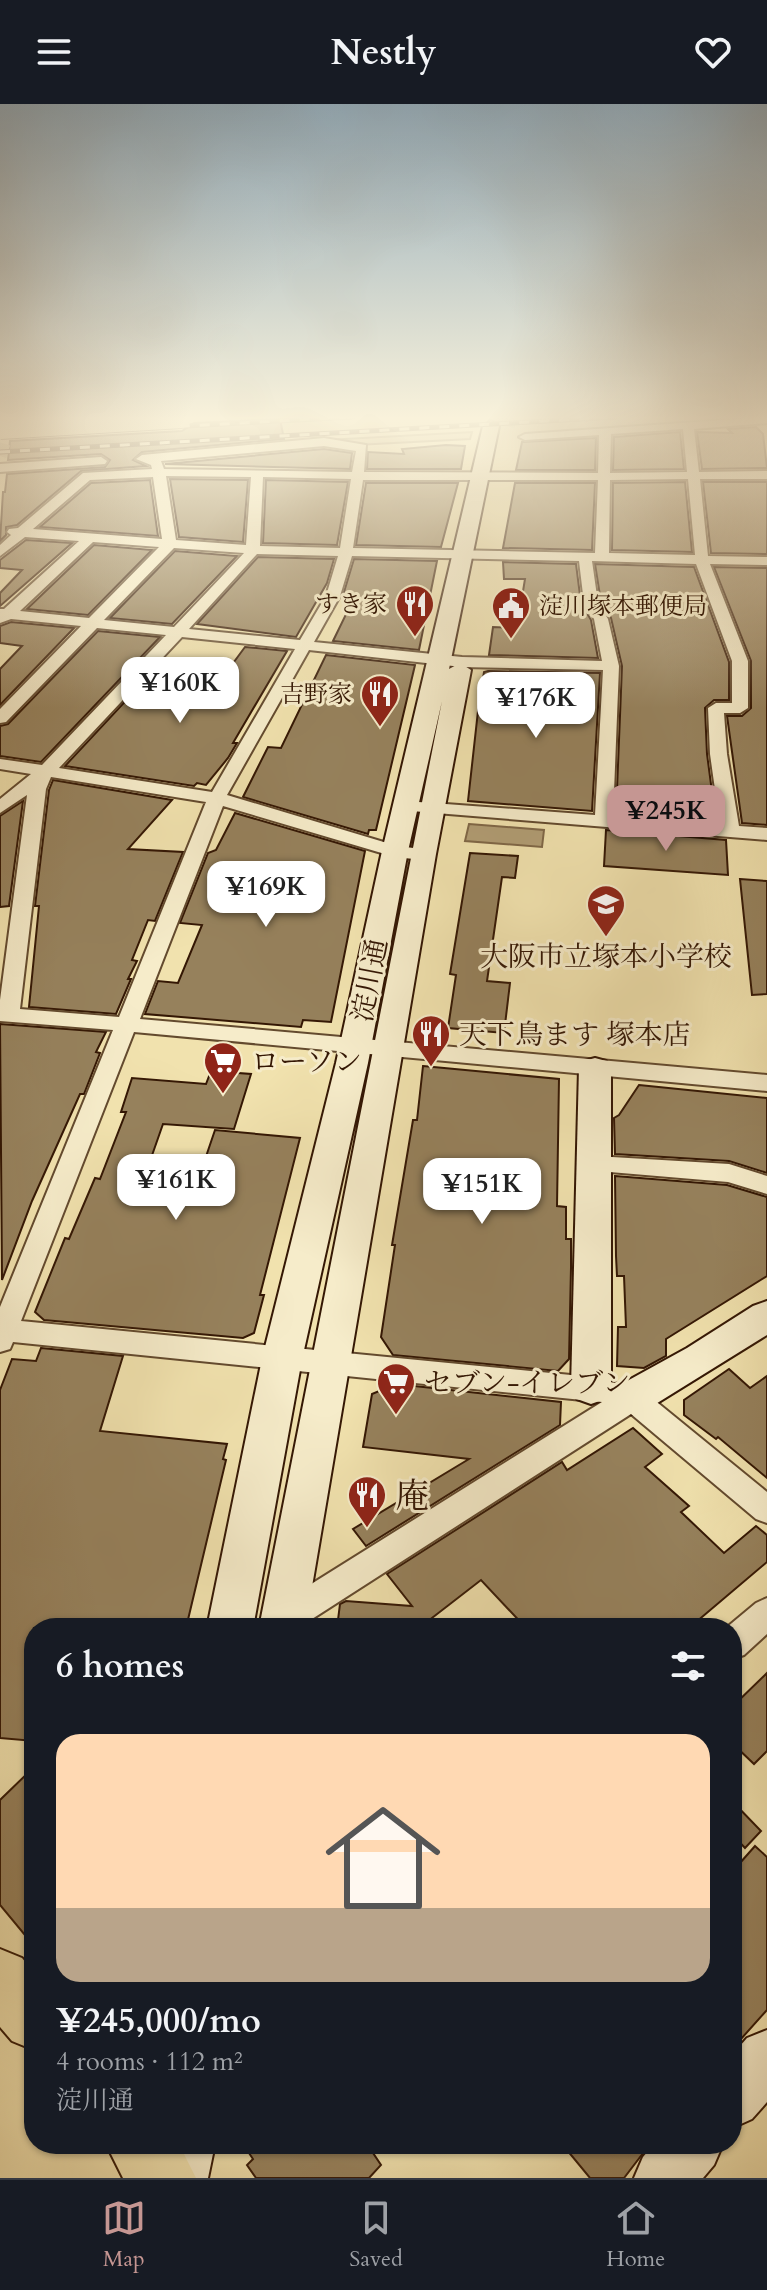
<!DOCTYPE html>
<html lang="en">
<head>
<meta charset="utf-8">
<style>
	:root { --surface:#171b24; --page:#20242c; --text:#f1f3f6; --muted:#9ea1a6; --line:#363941; --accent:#c59692 }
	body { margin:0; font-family:Cardo,"Noto Serif JP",serif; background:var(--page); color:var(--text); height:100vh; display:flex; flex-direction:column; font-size:30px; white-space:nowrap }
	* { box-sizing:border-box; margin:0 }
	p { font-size:26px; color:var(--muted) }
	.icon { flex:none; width:44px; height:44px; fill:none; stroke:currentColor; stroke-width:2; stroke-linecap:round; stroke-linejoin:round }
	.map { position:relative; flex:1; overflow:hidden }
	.panel { position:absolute; left:24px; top:1514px; width:718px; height:536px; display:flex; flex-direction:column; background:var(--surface); border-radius:32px; box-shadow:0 2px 6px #0004 }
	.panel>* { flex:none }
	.price { position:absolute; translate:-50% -68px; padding:0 18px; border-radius:16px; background:#fff; color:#222; font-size:26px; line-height:52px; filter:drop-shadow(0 2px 4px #0008) }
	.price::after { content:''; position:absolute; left:50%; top:48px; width:24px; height:18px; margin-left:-12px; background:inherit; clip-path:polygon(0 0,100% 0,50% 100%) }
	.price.on { background:var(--accent); color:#111 }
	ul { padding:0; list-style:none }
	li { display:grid; align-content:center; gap:16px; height:424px; padding:0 32px }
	li span { display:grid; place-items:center; height:248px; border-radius:24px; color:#555 }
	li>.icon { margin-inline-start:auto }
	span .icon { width:144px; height:144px; fill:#fffc; stroke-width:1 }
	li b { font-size:34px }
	h2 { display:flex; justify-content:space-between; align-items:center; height:96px; padding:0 32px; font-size:34px }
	header { display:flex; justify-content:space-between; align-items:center; height:104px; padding:0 32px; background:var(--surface); font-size:36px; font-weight:800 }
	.menu { display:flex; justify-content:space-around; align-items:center; height:112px; border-top:2px solid var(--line); background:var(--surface); font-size:22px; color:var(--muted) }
	.menu a { display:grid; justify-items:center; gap:4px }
	.menu .on { color:var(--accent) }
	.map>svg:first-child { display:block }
</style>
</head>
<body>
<header><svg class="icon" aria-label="menu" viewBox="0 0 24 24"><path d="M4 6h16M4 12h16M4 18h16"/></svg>Nestly<svg class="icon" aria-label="heart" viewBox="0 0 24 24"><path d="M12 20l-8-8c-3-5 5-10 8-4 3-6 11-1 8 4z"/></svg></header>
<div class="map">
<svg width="767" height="2074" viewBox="0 0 767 2074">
	<rect width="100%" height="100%" fill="#f1e2ae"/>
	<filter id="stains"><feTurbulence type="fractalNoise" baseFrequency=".0025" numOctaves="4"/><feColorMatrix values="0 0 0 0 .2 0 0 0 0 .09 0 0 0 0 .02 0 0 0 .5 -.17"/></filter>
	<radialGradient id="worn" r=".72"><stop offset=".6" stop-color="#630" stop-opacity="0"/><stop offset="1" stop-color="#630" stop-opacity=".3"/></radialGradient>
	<polygon fill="#d1bf91" stroke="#826b4a" stroke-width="2" points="472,328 470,335 356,341 326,336"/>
	<polygon fill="#b19d74" stroke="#7f6747" stroke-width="2" points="469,720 544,726 542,743 465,737"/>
	<g fill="#96815c" stroke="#341704" stroke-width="2">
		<polygon points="280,315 284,335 142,348 133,356 146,362 81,367 17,421 6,423 6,431 0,437 3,388 5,388 7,370 105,363 110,356 101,350 8,356 10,337 182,327 194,319"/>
		<polygon points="756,323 763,330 767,364 702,365 697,328 732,329 728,325"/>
		<polygon points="680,328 684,365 613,366 614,333"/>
		<polygon points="596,334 595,366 516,366 522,338"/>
		<polygon points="446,341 465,342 461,365 367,365 368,348 404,350 402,345"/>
		<polygon points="324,345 352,349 350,365 165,360"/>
		<polygon points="170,375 248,376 243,438 179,433"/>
		<polygon points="150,376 158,432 40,423 91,379"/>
		<polygon points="266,376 348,378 337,441 263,439"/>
		<polygon points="685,378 692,448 612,446 613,379"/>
		<polygon points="703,378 767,378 767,450 711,449"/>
		<polygon points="366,379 458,379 441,443 356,441"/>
		<polygon points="515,379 595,379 592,446 503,444"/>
		<polygon points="26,436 72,439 0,502 0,489 22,466 0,464 0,456"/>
		<polygon points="94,441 152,446 88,511 27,505"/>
		<polygon points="175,447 237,452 172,520 110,514"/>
		<polygon points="258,453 334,455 327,479 296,533 197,520"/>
		<polygon points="354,455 437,457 419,546 333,537 354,494 344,488"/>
		<polygon points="503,458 576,460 581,499 591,516 598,554 489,551 493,523 517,524 525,475 504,475"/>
		<polygon points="595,460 694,463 729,558 729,596 714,596 705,604 707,650 716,718 616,710 622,562 611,514 601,498"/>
		<polygon points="714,463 767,464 767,721 742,719 727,612 742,612 751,604 751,557"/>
		<polygon points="11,518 74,524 0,601 0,565 22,542 0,539 0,522"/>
		<polygon points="98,527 160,533 41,658 0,652 0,622 8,620"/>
		<polygon points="245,543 287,547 233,639 237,639 228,654 206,681 197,679 194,682 65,662 146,575 214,585"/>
		<polygon points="326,551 415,561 376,726 369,726 368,730 243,693 268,643 281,644"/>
		<polygon points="488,567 600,569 592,707 468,697 478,607 484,568"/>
		<polygon points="53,676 172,696 128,745 183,748 155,817 148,816 132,856 137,857 128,875 131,875 116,910 29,903 39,802 35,802 49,686"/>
		<polygon points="23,697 9,802 0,803 0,712"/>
		<polygon points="235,709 365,747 331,918 303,916 301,923 145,910 158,877 178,879 202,821 180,819 208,749 216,746"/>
		<polygon points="606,726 726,736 728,771 604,762"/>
		<polygon points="470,749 518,752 515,774 502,773 487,877 510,879 504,929 448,924 456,871 450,870"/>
		<polygon points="740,775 767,777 767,890 752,891"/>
		<polygon points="0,920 106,928 96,948 100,949 84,990 80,990 32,1097 2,1176"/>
		<polygon points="423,962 559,975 557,1102 566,1103 566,1135 571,1135 571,1164 569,1255 558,1267 393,1251 381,1233 395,1141 392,1141 413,1016 417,1016"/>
		<polygon points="211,967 251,970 234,1025 163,1020 143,1077 196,1082 215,1026 300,1034 260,1191 264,1191 254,1229 243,1234 44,1216 35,1208 65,1134 69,1135 95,1074 100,1075 126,1008 121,1008 132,974 206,980"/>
		<polygon points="639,981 767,994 767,1069 729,1057 615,1050 614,1014 619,1011"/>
		<polygon points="615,1072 727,1081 767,1093 767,1172 666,1235 666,1252 644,1264 617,1262 618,1223 626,1223 624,1172 617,1172 616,1152"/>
		<polygon points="41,1244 123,1252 100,1327 227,1340 223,1355 226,1356 186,1524 34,1524 34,1637 0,1634 0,1286 12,1255 36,1257"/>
		<polygon points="729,1265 750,1284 767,1272 767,1374 718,1333 716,1335 684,1311 684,1296"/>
		<polygon points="396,1280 561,1298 560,1321 366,1442 353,1425 469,1355 363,1343 372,1290"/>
		<polygon points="633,1324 662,1350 645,1363 689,1402 681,1408 724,1449 756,1422 767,1431 767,1458 689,1524 526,1524 481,1476 419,1524 337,1524 340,1500 346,1497 412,1502 387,1470 562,1358 567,1366"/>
		<polygon points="767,1569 767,1647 754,1660 732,1639 732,1603"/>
		<polygon points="34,1663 34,1842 0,1801 0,1696"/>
		<polygon points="732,1697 761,1727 745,1744 732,1730"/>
		<polygon points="755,1742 767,1753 767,1906 732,1945 732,1768"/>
		<polygon points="243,2040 367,2040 381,2061 369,2074 256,2074 247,2061 253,2055"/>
		<polygon points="562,2040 650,2040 624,2074 590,2074"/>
	</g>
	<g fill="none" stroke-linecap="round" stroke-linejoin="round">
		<polyline stroke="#cbb98c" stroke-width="13" stroke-dasharray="13 6" stroke-linecap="butt" points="0,352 8,326 28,315"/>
		<polyline stroke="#cbb98c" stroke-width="18" stroke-dasharray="18 9" stroke-linecap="butt" points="506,322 508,313"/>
		<g stroke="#634a2e" stroke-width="4">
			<g id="street">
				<path d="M767,313V319L694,325L699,368L767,367V375H700L708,452L767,453V461L710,460L748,557V604L740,609H724L727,650L739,722L767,724V736L399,706L396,702L399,698L405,697L595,711L603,566L462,563L309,546L227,691L397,742L430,746L432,750L423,756L395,753L223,702L140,915L767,971V987L134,928L21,1217L591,1273L642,1286L767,1388V1419L756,1415L631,1310L298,1524H272L268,1515L273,1504L602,1298L13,1238L10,1245L0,1248V1203L113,926L0,917V896L27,691L0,709V695L31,670L0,665V655L42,661L166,531L97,524L6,618L0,619V605L81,522L11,515L0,519V505H4L79,437L25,433L0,452V441L11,431L7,428L9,425L18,424L83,369L152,365L151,361L136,355L142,351L324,334L366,341L364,368L598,369L599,331L525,336L519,333L525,330ZM683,325L687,368L610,369L611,330ZM324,342L356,347L352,368L164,365L161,357ZM166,372L251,373L246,441L176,436ZM153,373L162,435L33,425L90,376ZM263,373L351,375L340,444L260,442ZM688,375L695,451L609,449L610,376ZM363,376H598L595,449L353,444ZM93,438L159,443L89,514L20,507ZM174,444L244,449L174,523L104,516ZM257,450L338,452L326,492L300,536L189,525ZM352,452L579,457L584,499L594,515L602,557L462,553L314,538L340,492ZM592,457L696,460L732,557V599H716L708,604L710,650L720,721L613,713L619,562L608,515L598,499ZM182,533L295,545L212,688L59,664ZM51,673L206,698L119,913L20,905L46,685Z"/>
				<polygon points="101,353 107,357 105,360 0,368 0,360"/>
				<polygon points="595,1052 729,1060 767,1072 767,1090 728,1078 586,1066 583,1060 586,1054"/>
				<polygon points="767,1494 767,1530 744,1551 732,1555 732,1524 726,1524 756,1499"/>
			</g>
		</g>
		<g stroke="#341704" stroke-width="4">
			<g id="secondary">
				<polygon points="491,317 499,322 449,565 460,559 471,566 436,750 305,1524 259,1524 442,597 408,747 368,959 302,1255 253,1524 207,1524 262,1255 336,959 382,747 483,322"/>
				<polygon points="595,954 606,957 611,964 611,1284 605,1295 591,1300 577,1295 571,1284 579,964 584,957"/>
				<polygon points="767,1197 767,1231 646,1306 632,1310 618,1306 612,1294 618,1282 687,1244 753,1202"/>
				<polygon points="767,1926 767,1998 752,2015 732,2024 732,1951 747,1934"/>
				<polygon points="155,2040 215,2040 208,2074 148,2074"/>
				<polygon points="654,2040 723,2040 714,2061 703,2074 634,2074 643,2053"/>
			</g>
		</g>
		<g stroke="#341704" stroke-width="4">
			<g id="primary">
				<polygon points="0,1845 22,1854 34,1868 34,1946 12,1937 0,1923"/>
				<polygon points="106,2040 179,2040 196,2074 123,2074"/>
			</g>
		</g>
		<use href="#street" fill="#f6ecca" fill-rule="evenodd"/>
		<use href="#secondary" fill="#f6ecca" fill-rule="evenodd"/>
		<use href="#primary" fill="#f1e2ae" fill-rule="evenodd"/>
		<g stroke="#341704" stroke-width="5">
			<g id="rail">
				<polyline points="0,332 353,313"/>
				<polyline points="0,348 616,313"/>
			</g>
		</g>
		<use href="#rail" stroke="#f6ecca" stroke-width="3" stroke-dasharray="10" stroke-linecap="butt"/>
		<g stroke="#341704" stroke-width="24" stroke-linecap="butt">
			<polyline id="highway-bridge" points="0,324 181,313"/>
		</g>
		<use href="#highway-bridge" stroke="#f1e2ae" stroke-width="22"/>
	</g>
	<linearGradient id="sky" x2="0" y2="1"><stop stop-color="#92abba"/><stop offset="0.52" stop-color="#f9f2db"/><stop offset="1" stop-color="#f9f2db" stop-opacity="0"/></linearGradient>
	<rect width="767" height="604" fill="url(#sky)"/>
	<defs>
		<g id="restaurant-pin" transform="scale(2)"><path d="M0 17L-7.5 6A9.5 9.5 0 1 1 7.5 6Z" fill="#8f2418" stroke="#f6ecca"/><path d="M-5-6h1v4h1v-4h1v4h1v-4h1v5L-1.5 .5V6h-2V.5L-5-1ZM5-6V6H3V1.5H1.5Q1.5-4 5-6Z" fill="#fff"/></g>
		<g id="civic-pin" transform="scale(2)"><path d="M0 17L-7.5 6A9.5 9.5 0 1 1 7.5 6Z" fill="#8f2418" stroke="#f6ecca"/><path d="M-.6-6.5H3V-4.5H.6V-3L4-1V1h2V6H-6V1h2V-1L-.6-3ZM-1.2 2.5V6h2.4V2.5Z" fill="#fff"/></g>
		<g id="school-pin" transform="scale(2)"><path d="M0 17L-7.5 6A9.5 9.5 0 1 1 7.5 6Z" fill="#8f2418" stroke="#f6ecca"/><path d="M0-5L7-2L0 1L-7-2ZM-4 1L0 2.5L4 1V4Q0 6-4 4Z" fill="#fff"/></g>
		<g id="supermarket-pin" transform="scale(2)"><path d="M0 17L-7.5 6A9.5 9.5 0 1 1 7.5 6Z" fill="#8f2418" stroke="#f6ecca"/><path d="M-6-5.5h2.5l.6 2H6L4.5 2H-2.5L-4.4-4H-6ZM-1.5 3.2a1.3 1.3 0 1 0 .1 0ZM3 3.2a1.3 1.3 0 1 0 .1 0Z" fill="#fff"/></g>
	</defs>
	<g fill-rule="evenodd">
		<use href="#restaurant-pin" x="415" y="500"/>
		<use href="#civic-pin" x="511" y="502"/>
		<use href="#restaurant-pin" x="380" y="590"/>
		<use href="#school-pin" x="606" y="800"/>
		<use href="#restaurant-pin" x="431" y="930"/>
		<use href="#supermarket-pin" x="223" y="957"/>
		<use href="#supermarket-pin" x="396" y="1278"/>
		<use href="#restaurant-pin" x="367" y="1391"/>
	</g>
	<g text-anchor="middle" stroke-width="6" stroke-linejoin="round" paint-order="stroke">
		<g font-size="24" fill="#341704" stroke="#f6ecca" text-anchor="end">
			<text x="387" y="508">すき家</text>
			<text x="539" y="510" text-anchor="start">淀川塚本郵便局</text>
			<text x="352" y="598">吉野家</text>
		</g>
		<g font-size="28" fill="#341704" stroke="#f6ecca" text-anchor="start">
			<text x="606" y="862" text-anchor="middle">大阪市立塚本小学校</text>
			<text x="459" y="940">天下鳥ます 塚本店</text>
			<text x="251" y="967">ローソン</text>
			<text x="424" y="1288">セブン-イレブン</text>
		</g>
		<g font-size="28" fill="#341704" stroke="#f6ecca">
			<text transform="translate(369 876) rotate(-79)" y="10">淀川通</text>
		</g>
		<g font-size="34" fill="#341704" stroke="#f6ecca" text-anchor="start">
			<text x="395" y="1403">庵</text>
		</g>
	</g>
	<rect width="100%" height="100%" filter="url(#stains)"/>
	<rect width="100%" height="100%" fill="url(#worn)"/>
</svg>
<b class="price" style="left:180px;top:621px">¥160K</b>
<b class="price" style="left:536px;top:636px">¥176K</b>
<b class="price on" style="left:666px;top:749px">¥245K</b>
<b class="price" style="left:266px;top:825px">¥169K</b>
<b class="price" style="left:176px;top:1118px">¥161K</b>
<b class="price" style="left:482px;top:1122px">¥151K</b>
<section class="panel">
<h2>6 homes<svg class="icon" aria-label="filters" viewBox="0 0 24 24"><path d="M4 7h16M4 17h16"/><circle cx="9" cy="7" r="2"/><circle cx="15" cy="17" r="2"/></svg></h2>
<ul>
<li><span style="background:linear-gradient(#ffd9b3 70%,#b9a48a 0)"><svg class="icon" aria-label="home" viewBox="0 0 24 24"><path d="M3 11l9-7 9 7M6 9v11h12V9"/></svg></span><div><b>¥245,000/mo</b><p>4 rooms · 112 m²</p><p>淀川通</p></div></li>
</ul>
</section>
</div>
<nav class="menu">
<a class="on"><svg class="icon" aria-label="map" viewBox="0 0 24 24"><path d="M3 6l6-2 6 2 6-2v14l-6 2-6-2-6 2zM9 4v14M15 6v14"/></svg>Map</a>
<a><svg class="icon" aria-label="saved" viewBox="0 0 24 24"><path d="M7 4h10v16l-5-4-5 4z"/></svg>Saved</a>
<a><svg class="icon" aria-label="home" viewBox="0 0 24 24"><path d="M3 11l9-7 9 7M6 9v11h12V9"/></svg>Home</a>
</nav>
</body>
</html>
